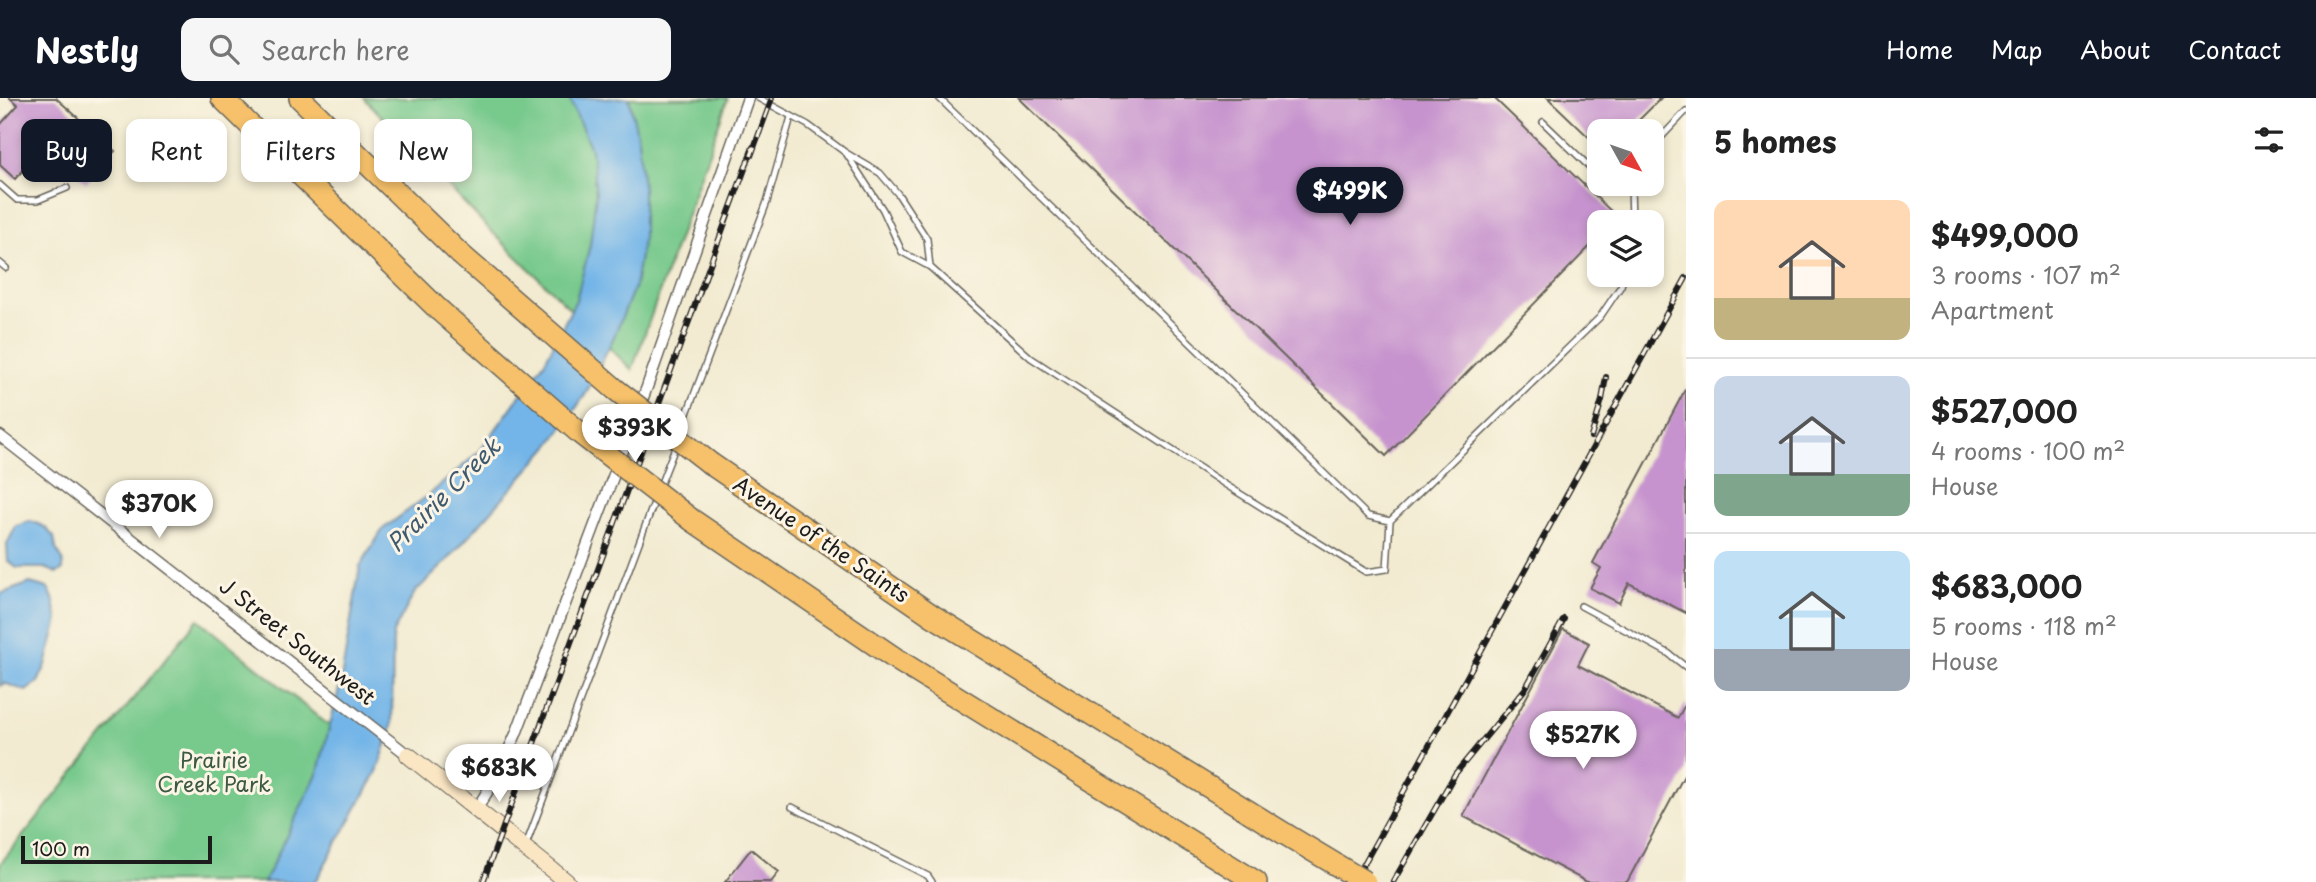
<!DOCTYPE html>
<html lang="en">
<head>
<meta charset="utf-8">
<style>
	:root { --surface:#fff; --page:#f6f6f6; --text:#222; --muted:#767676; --line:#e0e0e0; --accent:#111827 }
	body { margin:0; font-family:"Playpen Sans",sans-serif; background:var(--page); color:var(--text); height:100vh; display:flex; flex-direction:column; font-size:26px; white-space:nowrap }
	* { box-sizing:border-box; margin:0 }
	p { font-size:23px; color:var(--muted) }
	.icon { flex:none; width:38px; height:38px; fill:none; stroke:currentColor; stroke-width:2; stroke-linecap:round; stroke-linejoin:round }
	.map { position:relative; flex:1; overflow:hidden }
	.sheet { display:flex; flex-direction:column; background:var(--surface); width:630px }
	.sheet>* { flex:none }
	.guide { position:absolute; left:21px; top:21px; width:665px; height:63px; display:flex; gap:14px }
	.needle { width:46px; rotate:130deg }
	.fabs { position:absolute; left:1587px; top:21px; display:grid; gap:14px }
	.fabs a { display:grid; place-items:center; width:77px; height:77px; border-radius:14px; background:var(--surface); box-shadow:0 4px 10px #0003; font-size:35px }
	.scale { position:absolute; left:21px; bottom:18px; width:191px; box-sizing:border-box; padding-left:7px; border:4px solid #1c1c1c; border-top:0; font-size:19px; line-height:24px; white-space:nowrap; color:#1c1c1c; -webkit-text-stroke:5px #fcf5e5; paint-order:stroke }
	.price { position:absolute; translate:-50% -60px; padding:0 16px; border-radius:24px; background:#fff; color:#222; font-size:23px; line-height:46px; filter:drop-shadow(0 2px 4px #0008) }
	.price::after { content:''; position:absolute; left:50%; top:42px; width:21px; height:16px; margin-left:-10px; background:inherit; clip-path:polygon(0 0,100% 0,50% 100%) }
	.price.selected { background:var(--accent); color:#fff }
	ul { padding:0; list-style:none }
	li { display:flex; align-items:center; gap:21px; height:175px; padding:0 28px }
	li+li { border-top:2px solid var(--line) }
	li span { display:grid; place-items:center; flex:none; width:196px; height:140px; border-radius:14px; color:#555 }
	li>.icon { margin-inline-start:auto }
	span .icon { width:84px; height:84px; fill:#fffc; stroke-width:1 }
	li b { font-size:30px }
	h2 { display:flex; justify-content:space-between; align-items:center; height:84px; padding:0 28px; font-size:30px }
	.tag { padding:0 24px; border-radius:14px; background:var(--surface); box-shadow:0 4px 10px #0003; font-size:24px; line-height:63px }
	.tag.selected { background:var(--accent); color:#fff }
	header { display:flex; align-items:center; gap:42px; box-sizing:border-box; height:98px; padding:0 35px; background:var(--accent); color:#fff }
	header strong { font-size:33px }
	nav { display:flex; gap:38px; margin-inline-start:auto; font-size:24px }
	.search { width:490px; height:63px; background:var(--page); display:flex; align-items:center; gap:18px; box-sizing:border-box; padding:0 24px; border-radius:14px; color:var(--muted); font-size:26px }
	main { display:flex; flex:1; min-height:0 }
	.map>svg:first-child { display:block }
</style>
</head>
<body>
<header>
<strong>Nestly</strong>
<div class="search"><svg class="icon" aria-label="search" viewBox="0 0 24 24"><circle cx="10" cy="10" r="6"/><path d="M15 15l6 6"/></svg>Search here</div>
<nav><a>Home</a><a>Map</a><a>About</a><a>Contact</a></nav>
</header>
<main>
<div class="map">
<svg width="1686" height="784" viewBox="0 0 1686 784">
	<rect width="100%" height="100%" fill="#fcf5e5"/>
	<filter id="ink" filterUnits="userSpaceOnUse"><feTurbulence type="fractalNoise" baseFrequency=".0143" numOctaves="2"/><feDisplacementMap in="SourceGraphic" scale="14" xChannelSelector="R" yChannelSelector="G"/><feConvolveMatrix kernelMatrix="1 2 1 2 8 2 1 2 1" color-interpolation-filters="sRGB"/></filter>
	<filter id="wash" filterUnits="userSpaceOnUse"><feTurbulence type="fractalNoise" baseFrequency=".00686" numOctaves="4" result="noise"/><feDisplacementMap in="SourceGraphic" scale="28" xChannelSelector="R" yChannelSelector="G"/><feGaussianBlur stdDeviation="1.57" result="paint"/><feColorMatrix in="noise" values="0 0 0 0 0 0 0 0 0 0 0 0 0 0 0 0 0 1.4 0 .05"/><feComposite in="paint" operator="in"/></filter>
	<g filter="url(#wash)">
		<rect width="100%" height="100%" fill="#f2ebd1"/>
		<g fill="#77c98c" stroke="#4a7254" stroke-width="2">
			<polygon points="364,0 728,0 632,272 490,132"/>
			<polygon points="198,521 371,662 315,784 0,784 0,766"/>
		</g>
		<g fill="#73b5e8" stroke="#486882" stroke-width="2">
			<polygon points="569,0 629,0 638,40 643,90 643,140 635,188 613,241 585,297 551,346 446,464 415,494 393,535 392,628 377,674 315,784 264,784 318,674 340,587 360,468 383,431 430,396 480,353 545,263 576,202 590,147 596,96 591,51"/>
			<polygon points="31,423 45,429 54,439 56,451 63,462 63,472 57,475 45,470 17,470 8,463 7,446 16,428"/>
			<polygon points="30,485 48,490 53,500 58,522 46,567 38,584 26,593 4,585 0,588 0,496"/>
		</g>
		<g id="blocks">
			<g fill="#c693ce">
				<polygon points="10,0 56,0 115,53 86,85 45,48 15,81 0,67 0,27 18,7"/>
				<polygon points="1019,0 1494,0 1617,119 1613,124 1600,124 1600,138 1386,358"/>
				<polygon points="1548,0 1661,0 1628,33 1600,33 1600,50"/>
				<polygon points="1686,290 1686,515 1629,485 1619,505 1590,490 1601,470 1593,465"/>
				<polygon points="1563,531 1589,545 1578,567 1678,620 1686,605 1686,674 1627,784 1587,784 1463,718"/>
				<polygon points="751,751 779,774 771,784 725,784"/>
			</g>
		</g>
	</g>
	<g filter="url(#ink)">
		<use href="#blocks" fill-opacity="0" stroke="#67645b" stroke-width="2"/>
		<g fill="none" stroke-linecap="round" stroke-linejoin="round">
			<g stroke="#67645b" stroke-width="8">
				<g id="lane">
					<polyline points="758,0 808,27 846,55"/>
					<polyline points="939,0 1368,418 1390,423 1600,219 1621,188 1624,177"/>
					<polyline points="1543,24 1600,79"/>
					<polyline points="1652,49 1686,13"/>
					<polyline points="1609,86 1632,93"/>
					<polyline points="1631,86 1632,124"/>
					<polyline points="0,87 17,102 38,102 67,90"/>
					<polyline points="0,165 6,170"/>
					<polyline points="930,169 927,141 898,96 880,75 846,55 883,112 902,154 930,169 1031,260 1226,387 1366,474 1387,471 1390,423"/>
					<polyline points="680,334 767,104 791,19"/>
					<polyline points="659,390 676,347"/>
					<polyline points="1581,508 1668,555 1686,569"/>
					<polyline points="792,709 928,778 932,784"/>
					<polyline points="526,747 656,399"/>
				</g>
			</g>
			<g stroke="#67645b" stroke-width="13">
				<g id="street">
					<polyline points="0,338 408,657"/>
					<polyline points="476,712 497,678 516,636 647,289 748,0"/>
				</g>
			</g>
			<g stroke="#67645b" stroke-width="18">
				<polyline id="secondary" points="408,657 567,784"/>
			</g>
			<g stroke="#67645b" stroke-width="24">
				<g id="highway">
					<polyline points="222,0 439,212"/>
					<polyline points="300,0 460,156"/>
					<polyline points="711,366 933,518 1285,736"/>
					<polyline points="692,422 899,563 1256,784"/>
				</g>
			</g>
			<use href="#lane" stroke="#fff" stroke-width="5"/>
			<use href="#street" stroke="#fff" stroke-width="10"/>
			<use href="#secondary" stroke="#fbe6c4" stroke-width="16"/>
			<use href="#highway" stroke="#f6c16b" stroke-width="21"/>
			<g stroke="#1c1c1c" stroke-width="6">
				<g id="rail">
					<polyline points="751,58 772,0"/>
					<polyline points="1591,339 1602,302 1606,279"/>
					<polyline points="483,784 753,49"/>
					<polyline points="1354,784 1686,180"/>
					<polyline points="1393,784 1455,676 1525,591 1564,521"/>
				</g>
			</g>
			<use href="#rail" stroke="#fcf5e5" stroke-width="3.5" stroke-dasharray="10" stroke-linecap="butt"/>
			<g stroke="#67645b" stroke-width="24" stroke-linecap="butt">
				<g id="highway-bridge">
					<polyline points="460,156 615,291 711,366"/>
					<polyline points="439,212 581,336 692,422"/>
					<polyline points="1285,736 1365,784"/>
				</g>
			</g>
			<use href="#highway-bridge" stroke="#f6c16b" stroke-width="21"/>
		</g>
	</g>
	<g text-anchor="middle" stroke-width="6" stroke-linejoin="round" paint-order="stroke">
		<g font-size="21" fill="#1c1c1c" stroke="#fcf5e5">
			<text transform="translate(821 442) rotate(34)" y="7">Avenue of the Saints</text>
			<text transform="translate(297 544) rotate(38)" y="7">J Street Southwest</text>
		</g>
		<g font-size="21" fill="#3c5943" stroke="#fcf5e5">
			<text x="214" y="670">Prairie<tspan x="214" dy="24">Creek Park</tspan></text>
		</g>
		<g font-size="23" font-style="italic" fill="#3f596e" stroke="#fcf5e5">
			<text transform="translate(444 397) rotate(-45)" y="8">Prairie Creek</text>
		</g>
	</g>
</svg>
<div class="fabs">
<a><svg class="needle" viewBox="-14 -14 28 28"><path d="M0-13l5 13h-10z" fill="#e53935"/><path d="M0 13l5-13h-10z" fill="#767676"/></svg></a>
<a><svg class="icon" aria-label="layers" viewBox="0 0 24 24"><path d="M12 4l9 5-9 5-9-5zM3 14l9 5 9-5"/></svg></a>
</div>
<div class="scale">100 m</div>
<b class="price selected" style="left:1350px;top:129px">$499K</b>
<b class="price" style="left:635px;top:366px">$393K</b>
<b class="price" style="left:159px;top:442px">$370K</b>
<b class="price" style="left:1583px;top:673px">$527K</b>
<b class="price" style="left:499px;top:706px">$683K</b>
<div class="guide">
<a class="tag selected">Buy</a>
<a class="tag">Rent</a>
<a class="tag">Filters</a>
<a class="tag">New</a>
</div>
</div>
<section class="sheet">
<h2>5 homes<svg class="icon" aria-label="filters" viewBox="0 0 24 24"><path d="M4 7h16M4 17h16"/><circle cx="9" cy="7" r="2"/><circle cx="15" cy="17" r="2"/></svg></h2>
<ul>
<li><span style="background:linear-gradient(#ffd9b3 70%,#c2b280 0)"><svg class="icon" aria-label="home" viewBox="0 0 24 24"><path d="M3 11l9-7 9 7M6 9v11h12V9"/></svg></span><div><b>$499,000</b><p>3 rooms · 107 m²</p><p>Apartment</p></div></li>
<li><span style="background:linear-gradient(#c9d6e8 70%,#7fa58c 0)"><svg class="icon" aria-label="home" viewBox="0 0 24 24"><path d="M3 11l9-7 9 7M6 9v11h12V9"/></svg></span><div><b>$527,000</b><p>4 rooms · 100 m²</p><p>House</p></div></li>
<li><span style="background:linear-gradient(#bfe0f5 70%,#9aa5b1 0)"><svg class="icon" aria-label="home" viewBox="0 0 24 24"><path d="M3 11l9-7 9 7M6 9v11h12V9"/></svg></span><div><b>$683,000</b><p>5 rooms · 118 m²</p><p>House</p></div></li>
</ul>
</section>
</main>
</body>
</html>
